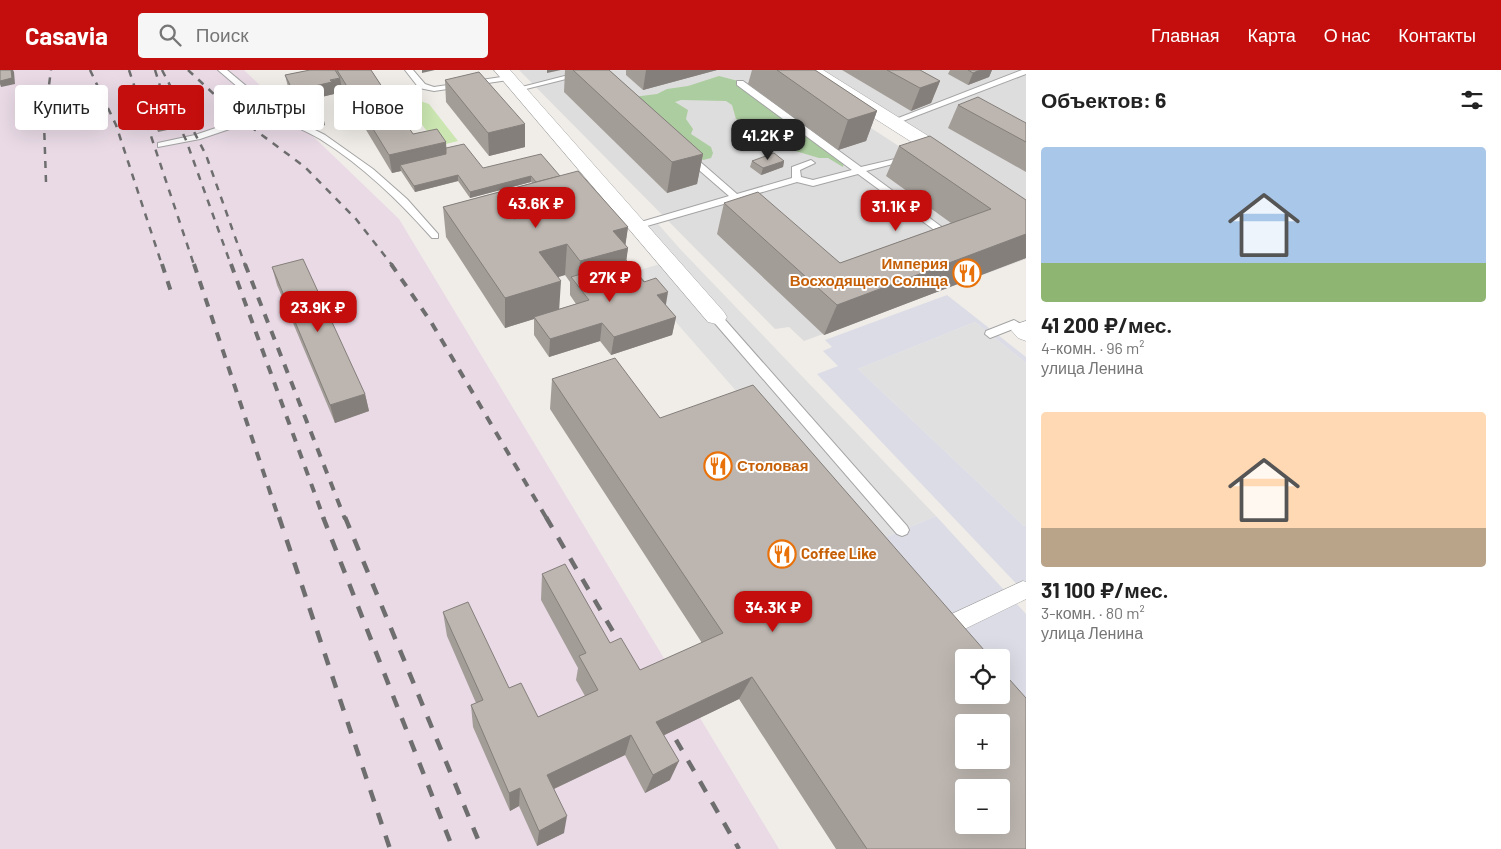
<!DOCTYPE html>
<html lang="ru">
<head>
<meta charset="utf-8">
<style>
	:root { --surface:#fff; --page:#f6f6f6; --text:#222; --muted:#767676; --accent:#c30e0d }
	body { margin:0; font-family:Barlow,sans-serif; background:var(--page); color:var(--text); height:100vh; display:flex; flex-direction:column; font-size:19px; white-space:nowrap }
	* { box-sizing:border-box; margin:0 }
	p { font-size:16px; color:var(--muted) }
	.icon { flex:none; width:28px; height:28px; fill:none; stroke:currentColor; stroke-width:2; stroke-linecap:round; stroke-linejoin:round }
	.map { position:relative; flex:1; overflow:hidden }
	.sheet { display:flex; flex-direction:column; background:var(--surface); width:475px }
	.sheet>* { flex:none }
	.banner { position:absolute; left:15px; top:15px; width:475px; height:45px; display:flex; gap:10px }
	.fabs { position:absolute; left:955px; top:579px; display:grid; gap:10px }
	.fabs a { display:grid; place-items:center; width:55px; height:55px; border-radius:5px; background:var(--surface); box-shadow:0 5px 20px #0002; font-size:25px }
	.price { position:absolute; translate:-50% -42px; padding:0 11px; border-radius:10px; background:var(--accent); color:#fff; font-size:16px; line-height:32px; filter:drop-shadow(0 1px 2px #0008) }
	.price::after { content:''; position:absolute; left:50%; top:30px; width:15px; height:11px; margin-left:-8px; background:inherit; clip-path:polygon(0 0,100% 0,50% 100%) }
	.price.selected { background:#222; color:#fff }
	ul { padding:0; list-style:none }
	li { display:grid; align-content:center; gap:10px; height:265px; padding:0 15px }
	li span { display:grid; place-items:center; height:155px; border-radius:5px; color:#555 }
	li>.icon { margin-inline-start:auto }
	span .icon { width:90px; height:90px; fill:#fffc; stroke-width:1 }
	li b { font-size:21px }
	h2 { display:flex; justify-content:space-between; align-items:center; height:60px; padding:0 15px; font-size:21px }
	.chip { padding:0 18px; border-radius:5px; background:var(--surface); box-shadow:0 5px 20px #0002; font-size:18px; line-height:45px }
	.chip.selected { background:var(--accent); color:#fff }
	header { display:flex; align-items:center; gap:30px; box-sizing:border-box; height:70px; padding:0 25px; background:var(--accent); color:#fff }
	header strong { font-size:24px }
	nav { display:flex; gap:28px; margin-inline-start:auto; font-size:18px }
	.search { width:350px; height:45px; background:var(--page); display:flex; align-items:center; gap:12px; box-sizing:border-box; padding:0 18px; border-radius:5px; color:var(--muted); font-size:19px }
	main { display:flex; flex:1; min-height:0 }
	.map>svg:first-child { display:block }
</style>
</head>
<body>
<header>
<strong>Casavia</strong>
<div class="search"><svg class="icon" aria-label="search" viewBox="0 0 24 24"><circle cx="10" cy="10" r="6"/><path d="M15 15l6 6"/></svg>Поиск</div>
<nav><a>Главная</a><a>Карта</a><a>О нас</a><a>Контакты</a></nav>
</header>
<main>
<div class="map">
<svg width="1026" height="779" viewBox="0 0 1026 779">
	<rect width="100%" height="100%" fill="#f0ede8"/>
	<g fill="#dedddd">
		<polygon points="519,0 782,0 1026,159 1026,189 804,271 789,257 775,259"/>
		<polygon points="815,0 1026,0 1026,132"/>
	</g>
	<polygon fill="#e9dae6" points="0,0 244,0 399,149 779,779 0,779"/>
	<polygon fill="#cbe6b1" points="417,30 429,34 458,71 438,76 408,36 408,33"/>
	<polygon fill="#accd9f" points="719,6 742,12 844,92 843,97 828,88 819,88 782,77 751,62 744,52 736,49 732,35 726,31 681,30 675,32 688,40 686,49 693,59 691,64 711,77 713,83 711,88 703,90 689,81 633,27 657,24 667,19 688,16"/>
	<g fill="#e0e0e0">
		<polygon points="658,154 681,180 936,446 870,474 632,202 664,193 636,161"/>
		<polygon points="975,252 1026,293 1026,455 1024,456 858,299"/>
	</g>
	<g fill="#dcdce6">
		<polygon points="947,225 1026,287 1026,293 975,252 858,299 1024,456 1026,455 1026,524 817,304 838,296 823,281 832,277 825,270"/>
		<polygon points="936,446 1026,544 1026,684 1001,652 1001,588 964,588 856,480"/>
	</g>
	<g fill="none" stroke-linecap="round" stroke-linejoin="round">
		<g stroke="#a4a4a4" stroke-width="2">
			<g id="service">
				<path d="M218,0H227L275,40L325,65L373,99L407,129L438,164V168H432C398,130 363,96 320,69C304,60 287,53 271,45L200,69L158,77V73L195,65L266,41Z"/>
				<polygon points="405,0 413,0 425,14 434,17 508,6 512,8 508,10 434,21 419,18"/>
				<polygon points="588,0 602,0 518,21 514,19"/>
				<polygon points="1022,0 1026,0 1026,4 895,54 888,52"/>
				<polygon points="737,11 743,11 861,97 912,85 912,89 866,101 954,166 954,170 948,170 858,104 813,116 797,112 742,128 755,140 750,143 734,131 640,158 634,158 634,154 729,126 684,87 684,83 690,83 737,124 792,108 792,97 811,90 815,93 800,100 801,107 813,110 852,100 737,15"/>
				<polygon points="716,243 720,244 907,456 909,460 907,464 902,466 897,464 712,250 711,247"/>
				<polygon points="1014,250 1026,257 1026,263 1018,263 1013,259 990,268 985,264 986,261"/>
			</g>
		</g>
		<g stroke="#a4a4a4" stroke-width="1">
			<polygon id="pedestrian" points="1023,511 1026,512 1026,529 944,569 936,572 928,569 925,562 928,555"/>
		</g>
		<g stroke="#a4a4a4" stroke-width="1">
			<g id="minor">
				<polygon points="494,0 510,0 724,242 727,247 724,252 716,254 708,252"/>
				<polygon points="1026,251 1026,271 1018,268 1011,260 1014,255"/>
			</g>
		</g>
		<g stroke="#a4a4a4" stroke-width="1">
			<polygon id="tertiary" points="802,0 823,0 957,84 960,88 957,92 950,94 943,92 805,4"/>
		</g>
		<use href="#service" fill="#fff" fill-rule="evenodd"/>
		<use href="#pedestrian" fill="#fff" fill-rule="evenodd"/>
		<use href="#minor" fill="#fff" fill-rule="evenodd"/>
		<use href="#tertiary" fill="#fff" fill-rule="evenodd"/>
		<g stroke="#6e6e6e" stroke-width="2.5" stroke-dasharray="7 7" stroke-linecap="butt">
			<polyline points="90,0 116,55 162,195"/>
			<polyline points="129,0 194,195"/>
			<polyline points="155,0 160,16 186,70 231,195"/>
			<polyline points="162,0 206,85 245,195"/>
			<polyline points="188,0 243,51 305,97 356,149 392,195"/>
			<polyline points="46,112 44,53 51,0"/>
		</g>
		<g stroke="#6e6e6e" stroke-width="4" stroke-dasharray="9 9" stroke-linecap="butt">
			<polyline points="162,194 172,225"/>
			<polyline points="194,194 279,449"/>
			<polyline points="231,194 324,449"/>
			<polyline points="245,194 345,449"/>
			<polyline points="391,194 431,252 547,449"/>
		</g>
		<g stroke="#6e6e6e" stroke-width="4.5" stroke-dasharray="12 12" stroke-linecap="butt">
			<polyline points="279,447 390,779"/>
			<polyline points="323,447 453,779"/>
			<polyline points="345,447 482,779"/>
			<polyline points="546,447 625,582"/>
			<polyline points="664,649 739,779"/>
		</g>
	</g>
	<g fill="#a39d97" fill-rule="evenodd">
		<path d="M310,0H371L413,64L446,72V78L483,98L560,106L628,157L625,175L628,178L626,190L676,247L672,265L611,285L600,271L549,287L534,265V249L505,258L446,167L443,137L532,113L531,112L470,128L458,111L415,122L401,101L392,103L342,20L334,22V24L296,33L288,17L285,5ZM565,205L570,212V225L576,234L559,239L558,207Z"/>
		<polygon points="565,0 609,0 703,84 697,114 667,123 564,22"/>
		<polygon points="626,0 717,0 643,20 626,5"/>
		<polygon points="752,0 815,0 877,41 866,71 838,80 748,14"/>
		<polygon points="842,0 920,0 940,11 931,33 911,41"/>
		<polygon points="950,0 992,0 989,7 968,15 948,4"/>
		<polygon points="445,10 525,54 525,77 489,86 446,32"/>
		<polygon points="958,35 1026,53 1026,102 948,58"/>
		<polygon points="302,41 325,55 314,59 305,53"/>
		<polygon points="899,76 1026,130 1026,188 824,265 717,164 724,133 840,193 951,153 886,106"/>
		<polygon points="752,91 784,91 783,97 761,105 750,97"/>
		<polygon points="272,197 365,324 369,341 335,353 277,215"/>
		<polygon points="552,309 660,348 1026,779 836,779 739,629 664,665 670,710 645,723 625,685 554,719 564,763 537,776 519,736 510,741 473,657 471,635 476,633 447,566 443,542 509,618 538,647 585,626 576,610 578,598 541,530 542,504 610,573 640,600 702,573 550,339"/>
	</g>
	<g fill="#847f7b">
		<polygon points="11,0 13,0 14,2 15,14 1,17 0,14 0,11"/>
		<polygon points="422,0 435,0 422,3"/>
		<polygon points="547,0 561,0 547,3"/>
		<polygon points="646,0 717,0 643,20"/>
		<polygon points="980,0 992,0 989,7 968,15 973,3"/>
		<polygon points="340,8 342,20 334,22 334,24 296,33 293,21"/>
		<polygon points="940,11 931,33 911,41 920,18"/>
		<polygon points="877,41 866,71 838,80 848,50"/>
		<polygon points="322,42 325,55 314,59 312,47"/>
		<polygon points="170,53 172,59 158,62 156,56"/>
		<polygon points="525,54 525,77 489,86 488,63"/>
		<polygon points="446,72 447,90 400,95 401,101 392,103 389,85"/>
		<polygon points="703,84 697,114 667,123 672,92"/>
		<polygon points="784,91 783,97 761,105 763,98"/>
		<polygon points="458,105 458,111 415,122 414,116"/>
		<polygon points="531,106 531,112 470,128 470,122"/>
		<polygon points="549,125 548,156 506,168 505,137"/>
		<polygon points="628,157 625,178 628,178 624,208 578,217 580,191 613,161"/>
		<polygon points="1026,164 1026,188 824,265 837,235"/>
		<polygon points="567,174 565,205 538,213 539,182"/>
		<polygon points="561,211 559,242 534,247 534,249 505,258 505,228"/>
		<polygon points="668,222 665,240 657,225"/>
		<polygon points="676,247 672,265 611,285 614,267"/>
		<polygon points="602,253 600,271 549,287 550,269"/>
		<polygon points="365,324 369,341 335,353 330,335"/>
		<polygon points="752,607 739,629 648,673 656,652"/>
		<polygon points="631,665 625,685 545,723 547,705"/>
		<polygon points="679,691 670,710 645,723 653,705"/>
		<polygon points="520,718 519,736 510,741 509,723"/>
		<polygon points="567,746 564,763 537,776 539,761"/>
	</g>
	<g fill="#bdb6b0" stroke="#847f7b" fill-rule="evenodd">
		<polygon points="0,0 11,0 12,8 0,11"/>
		<polygon points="310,0 335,0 340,8 330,10 332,12 293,21 285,5"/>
		<polygon points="337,0 371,0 413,64 437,59 446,72 389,85"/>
		<polygon points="573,0 609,0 703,84 672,92"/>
		<polygon points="777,0 815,0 877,41 848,50"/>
		<polygon points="887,0 920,0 940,11 920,18"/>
		<polygon points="968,0 980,0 973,3"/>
		<polygon points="479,2 525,54 488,63 445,10"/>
		<polygon points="978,27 1026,53 1026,72 958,35"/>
		<polygon points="313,36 322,42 312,47 302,41"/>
		<polygon points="167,44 170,53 156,56 153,47"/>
		<polygon points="930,66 1026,130 1026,164 837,235 724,133 758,122 840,193 991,139 899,76"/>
		<polygon points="464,74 483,98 541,84 560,106 536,112 531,106 470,122 458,105 414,116 400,95 446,84 446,78"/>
		<polygon points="774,83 784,91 763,98 752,91"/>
		<path d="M578,101L628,157L613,161L628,178L580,191L567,174L539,182L561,211L505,228L443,137ZM549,125L559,137L514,149L505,137Z"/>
		<polygon points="303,189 365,324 330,335 272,197"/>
		<polygon points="626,190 644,212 656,208 668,222 657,225 676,247 614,267 602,253 550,269 534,247 589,230 571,207"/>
		<path d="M615,288L660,348L753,315L991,588H964V625H1001V600L1026,628V779H867L752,607L656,652L679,691L653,705L631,665L547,705L567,746L539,761L520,718L509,723L471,635L483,630L443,542L468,532L509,618L521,613L538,647L598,620L579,586L586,583L542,504L565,494L610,573L621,568L640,600L723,563L552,309ZM964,652H1001V690H964ZM964,718H1001V755H964Z"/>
	</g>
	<defs>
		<g id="restaurant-ring" transform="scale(1.4375)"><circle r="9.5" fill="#fff" stroke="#e8710a" stroke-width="1.5"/><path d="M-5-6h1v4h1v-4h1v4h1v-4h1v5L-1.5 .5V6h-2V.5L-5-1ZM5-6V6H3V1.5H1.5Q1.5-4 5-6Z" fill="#e8710a"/></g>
	</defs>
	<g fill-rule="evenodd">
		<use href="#restaurant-ring" x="967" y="203"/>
		<use href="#restaurant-ring" x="718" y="396"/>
		<use href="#restaurant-ring" x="782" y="484"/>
	</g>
	<g text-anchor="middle" stroke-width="4" stroke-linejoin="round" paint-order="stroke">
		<g font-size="15" font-weight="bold" fill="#c56008" stroke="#fff" text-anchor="start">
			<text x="948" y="199" text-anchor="end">Империя<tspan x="948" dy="17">Восходящего Солнца</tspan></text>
			<text x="737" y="401">Столовая</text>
			<text x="801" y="489">Coffee Like</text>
		</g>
	</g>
</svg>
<div class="fabs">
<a><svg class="icon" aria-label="locate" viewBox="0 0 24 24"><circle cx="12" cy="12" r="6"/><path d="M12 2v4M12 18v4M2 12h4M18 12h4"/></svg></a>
<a>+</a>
<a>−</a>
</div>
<b class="price selected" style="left:768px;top:91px">41.2K ₽</b>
<b class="price" style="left:536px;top:159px">43.6K ₽</b>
<b class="price" style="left:896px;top:162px">31.1K ₽</b>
<b class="price" style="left:610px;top:233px">27K ₽</b>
<b class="price" style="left:318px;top:263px">23.9K ₽</b>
<b class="price" style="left:773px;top:563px">34.3K ₽</b>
<div class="banner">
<a class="chip">Купить</a>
<a class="chip selected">Снять</a>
<a class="chip">Фильтры</a>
<a class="chip">Новое</a>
</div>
</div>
<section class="sheet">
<h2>Объектов: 6<svg class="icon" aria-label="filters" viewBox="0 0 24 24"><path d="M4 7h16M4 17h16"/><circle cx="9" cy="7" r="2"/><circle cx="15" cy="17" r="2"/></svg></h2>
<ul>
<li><span style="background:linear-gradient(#a9c7e8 75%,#8fb573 0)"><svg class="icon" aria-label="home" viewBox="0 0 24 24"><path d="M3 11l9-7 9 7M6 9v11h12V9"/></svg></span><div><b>41 200 ₽/мес.</b><p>4-комн. · 96 m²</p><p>улица Ленина</p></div></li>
<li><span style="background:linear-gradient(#ffd9b3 75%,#b9a48a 0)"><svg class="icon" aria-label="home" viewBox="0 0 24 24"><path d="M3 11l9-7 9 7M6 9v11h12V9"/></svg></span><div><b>31 100 ₽/мес.</b><p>3-комн. · 80 m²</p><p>улица Ленина</p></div></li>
</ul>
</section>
</main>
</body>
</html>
